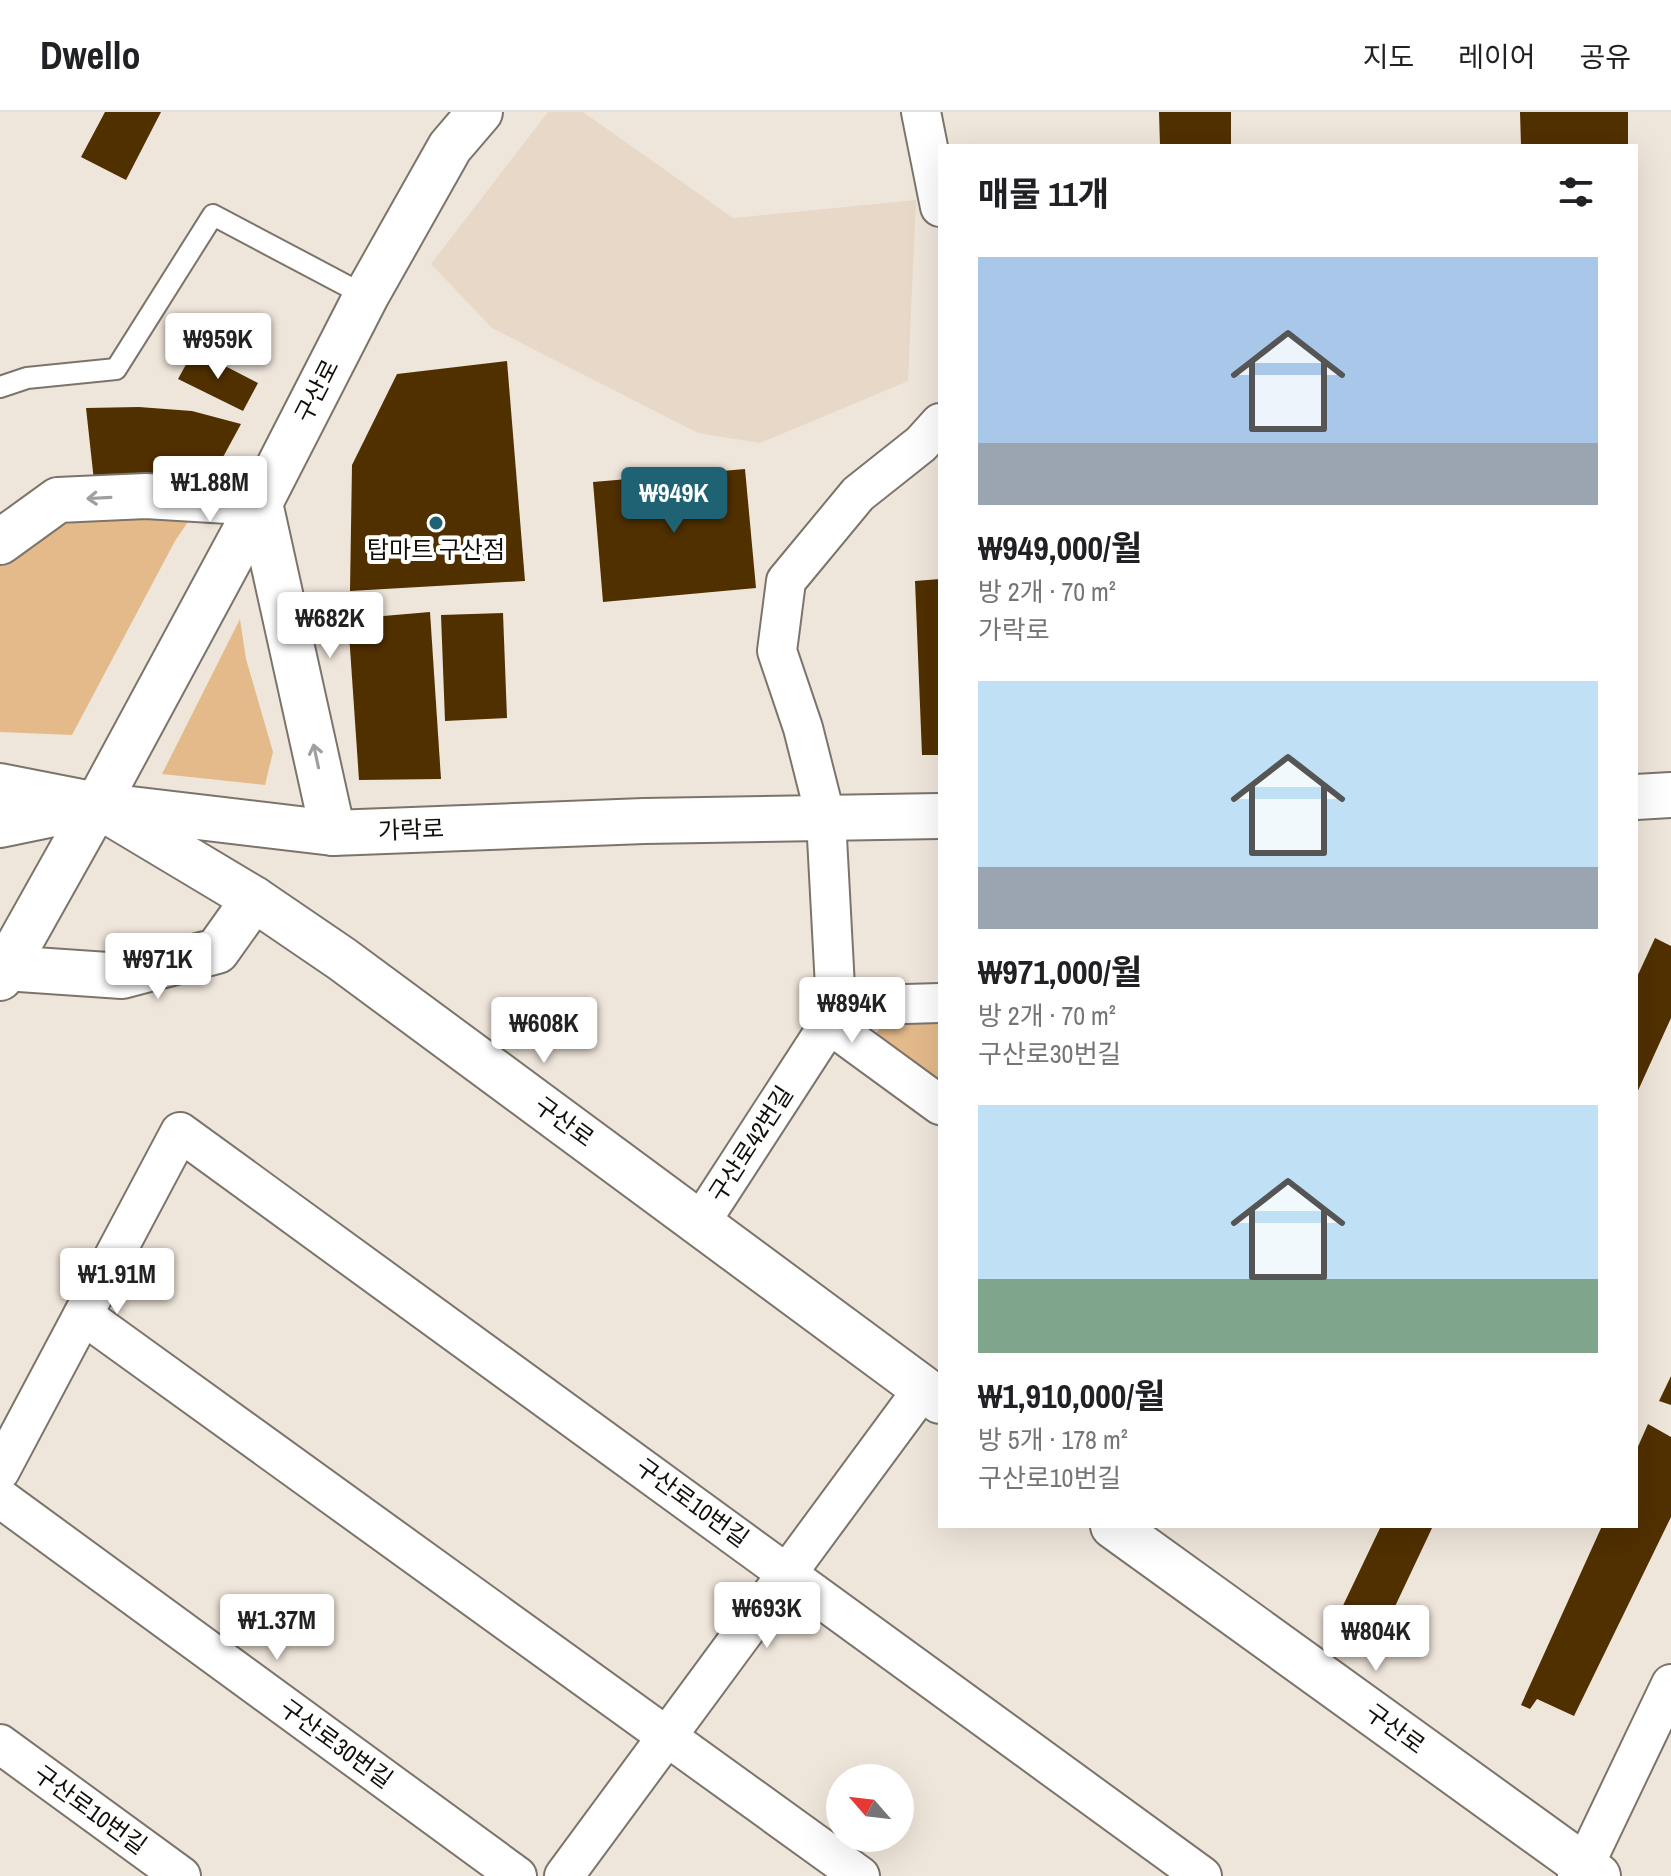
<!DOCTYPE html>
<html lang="ko">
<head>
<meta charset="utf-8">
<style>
	:root { --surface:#fff; --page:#f6f6f6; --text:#202124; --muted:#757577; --line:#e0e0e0; --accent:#1e6274 }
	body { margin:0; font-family:"Archivo Narrow","Noto Sans KR",sans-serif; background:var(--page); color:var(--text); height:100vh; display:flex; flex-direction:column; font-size:30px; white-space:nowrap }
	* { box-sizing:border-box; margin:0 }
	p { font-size:26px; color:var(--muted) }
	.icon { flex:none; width:44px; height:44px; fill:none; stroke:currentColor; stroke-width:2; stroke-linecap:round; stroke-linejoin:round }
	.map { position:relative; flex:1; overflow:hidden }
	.drawer { position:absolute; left:938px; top:32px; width:700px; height:1384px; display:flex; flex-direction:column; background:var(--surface); border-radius:0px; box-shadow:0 8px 32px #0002 }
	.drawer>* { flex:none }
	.needle { width:52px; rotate:298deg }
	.controls { position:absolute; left:826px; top:1652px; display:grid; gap:16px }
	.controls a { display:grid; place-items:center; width:88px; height:88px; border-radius:50%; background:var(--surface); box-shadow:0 8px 32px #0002; font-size:40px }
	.price { position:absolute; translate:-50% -68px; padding:0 18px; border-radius:8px; background:#fff; color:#222; font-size:26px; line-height:52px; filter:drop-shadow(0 2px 4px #0008) }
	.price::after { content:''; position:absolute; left:50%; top:48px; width:24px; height:18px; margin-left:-12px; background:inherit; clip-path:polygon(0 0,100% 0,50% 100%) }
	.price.current { background:var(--accent); color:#fff }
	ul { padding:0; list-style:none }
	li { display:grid; align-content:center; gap:16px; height:424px; padding:0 40px }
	li span { display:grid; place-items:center; height:248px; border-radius:0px; color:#555 }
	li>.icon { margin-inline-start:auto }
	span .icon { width:144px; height:144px; fill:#fffc; stroke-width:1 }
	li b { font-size:34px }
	h2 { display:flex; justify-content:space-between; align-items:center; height:96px; padding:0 40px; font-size:34px }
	header { display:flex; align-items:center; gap:48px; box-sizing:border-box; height:112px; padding:0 40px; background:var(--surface); border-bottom:2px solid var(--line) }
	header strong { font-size:38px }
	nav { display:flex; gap:44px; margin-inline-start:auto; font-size:28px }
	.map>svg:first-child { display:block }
</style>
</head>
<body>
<header>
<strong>Dwello</strong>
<nav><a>지도</a><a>레이어</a><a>공유</a></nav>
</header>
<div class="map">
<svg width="1671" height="1764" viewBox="0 0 1671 1764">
	<rect width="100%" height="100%" fill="#efe6db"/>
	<polygon fill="#e7d8c8" points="548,0 583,0 733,106 916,88 908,269 760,331 698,321 492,216 431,152"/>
	<g fill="#e4ba8b">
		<polygon points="100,398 194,401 175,429 72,623 0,620 0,453 41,422"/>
		<polygon points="240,507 246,547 273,640 265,673 162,662"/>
		<polygon points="940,901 940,983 867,932 892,902"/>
	</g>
	<g fill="#513000">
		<polygon points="105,0 161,0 126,68 81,45"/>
		<polygon points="1159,0 1231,0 1231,34 1160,34"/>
		<polygon points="1520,0 1628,0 1628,34 1521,34"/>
		<polygon points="194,238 258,271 243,299 178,267"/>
		<polygon points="507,249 525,469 350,479 352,353 397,262"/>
		<polygon points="139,295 192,299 241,312 204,380 94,369 86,296"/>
		<polygon points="745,357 756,476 603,490 593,370"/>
		<polygon points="940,467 940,643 922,643 915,469"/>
		<polygon points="430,500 441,667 359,668 348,507"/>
		<polygon points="503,501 507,606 445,609 441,503"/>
		<polygon points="1655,826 1671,834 1671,906 1636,983 1636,867"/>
		<polygon points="1671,1264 1671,1293 1659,1289"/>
		<polygon points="1648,1312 1671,1325 1671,1405 1574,1604 1537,1587 1530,1597 1521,1593 1602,1414 1636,1414 1636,1339"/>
		<polygon points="1381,1414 1433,1414 1381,1524 1338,1504"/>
	</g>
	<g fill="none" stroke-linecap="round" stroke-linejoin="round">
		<g stroke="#7c746b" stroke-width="24">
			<polyline id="service" points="0,275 27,266 116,257 213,103 366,184"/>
		</g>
		<g stroke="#7c746b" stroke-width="42">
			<g id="minor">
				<polyline points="921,0 940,95"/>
				<polyline points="836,894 940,891"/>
				<polyline points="829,912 940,993"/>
				<polyline points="700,1111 829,912 836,894 826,707 803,616 777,539 786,469 858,382 921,332 940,311"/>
				<polyline points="83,1203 860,1764"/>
				<polyline points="0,1359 180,1020 1202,1764"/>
				<polyline points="0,1386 517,1764"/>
				<polyline points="0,1632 181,1764"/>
				<polyline points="564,1764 923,1277"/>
				<polyline points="1577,1764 1584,1754 1671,1572"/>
			</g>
		</g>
		<g stroke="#7c746b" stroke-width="48">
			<g id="tertiary">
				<polyline points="0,430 58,388 146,384 260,391"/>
				<polyline points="0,674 97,693 333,721 644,709 940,704"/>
				<polyline points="1636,685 1671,683"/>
				<polyline points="0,713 97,693 254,787 342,847 940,1289"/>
				<polyline points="5,856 122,864 217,839 254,787"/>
				<polyline points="1113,1414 1598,1764"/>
			</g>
		</g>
		<g stroke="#7c746b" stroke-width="48">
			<g id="secondary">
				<polyline points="260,391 333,721"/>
				<polyline points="0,866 97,693 260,391 366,184 450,35 480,0"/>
			</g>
		</g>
		<use href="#service" stroke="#fff" stroke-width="20"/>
		<use href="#minor" stroke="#fff" stroke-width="38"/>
		<use href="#tertiary" stroke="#fff" stroke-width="44"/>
		<use href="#secondary" stroke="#fff" stroke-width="44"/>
	</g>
	<defs><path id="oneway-shaft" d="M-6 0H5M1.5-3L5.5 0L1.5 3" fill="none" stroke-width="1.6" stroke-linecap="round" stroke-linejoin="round" transform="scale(2)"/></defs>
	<g stroke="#a09f9d">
		<use href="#oneway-shaft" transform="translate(99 386) rotate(177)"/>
		<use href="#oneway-shaft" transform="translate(316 644) rotate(-102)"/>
	</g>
	<circle fill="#1e6274" stroke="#fff" stroke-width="3" cx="436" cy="411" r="8"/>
	<g text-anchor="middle" stroke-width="8" stroke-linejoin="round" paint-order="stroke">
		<g font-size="24" fill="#120f0b" stroke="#fff">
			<text transform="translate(317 279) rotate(-63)" y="8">구산로</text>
			<text transform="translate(411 718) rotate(-2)" y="8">가락로</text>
			<text transform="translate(564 1010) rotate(36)" y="8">구산로</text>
			<text transform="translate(751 1032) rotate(-57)" y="8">구산로42번길</text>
			<text transform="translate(692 1391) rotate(36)" y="8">구산로10번길</text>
			<text transform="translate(1395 1617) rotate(36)" y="8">구산로</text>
			<text transform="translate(336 1632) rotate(36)" y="8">구산로30번길</text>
			<text transform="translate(90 1698) rotate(36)" y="8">구산로10번길</text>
		</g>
		<g font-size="24" fill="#120f0b" stroke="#fff">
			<text x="436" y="446">탑마트 구산점</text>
		</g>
	</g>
</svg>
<div class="controls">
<a><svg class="needle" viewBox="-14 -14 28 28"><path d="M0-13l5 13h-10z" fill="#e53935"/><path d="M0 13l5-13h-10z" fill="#757577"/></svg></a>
</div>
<b class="price" style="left:218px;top:269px">₩959K</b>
<b class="price" style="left:210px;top:412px">₩1.88M</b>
<b class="price current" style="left:674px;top:423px">₩949K</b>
<b class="price" style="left:330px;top:548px">₩682K</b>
<b class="price" style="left:158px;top:889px">₩971K</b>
<b class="price" style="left:852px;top:933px">₩894K</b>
<b class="price" style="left:544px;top:953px">₩608K</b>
<b class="price" style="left:117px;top:1204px">₩1.91M</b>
<b class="price" style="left:767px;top:1538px">₩693K</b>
<b class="price" style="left:277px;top:1550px">₩1.37M</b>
<b class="price" style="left:1376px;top:1561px">₩804K</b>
<section class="drawer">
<h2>매물 11개<svg class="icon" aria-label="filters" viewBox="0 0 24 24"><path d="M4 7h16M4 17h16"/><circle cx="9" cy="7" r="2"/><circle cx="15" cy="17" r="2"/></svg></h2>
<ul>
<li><span style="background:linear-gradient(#a9c7e8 75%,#9aa5b1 0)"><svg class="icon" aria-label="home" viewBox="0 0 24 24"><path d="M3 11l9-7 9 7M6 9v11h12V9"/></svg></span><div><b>₩949,000/월</b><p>방 2개 · 70 m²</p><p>가락로</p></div></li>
<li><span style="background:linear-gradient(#bfe0f5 75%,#9aa5b1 0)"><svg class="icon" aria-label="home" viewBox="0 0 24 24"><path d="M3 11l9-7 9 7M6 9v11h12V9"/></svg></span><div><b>₩971,000/월</b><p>방 2개 · 70 m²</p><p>구산로30번길</p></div></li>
<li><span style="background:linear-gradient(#bfe0f5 70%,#7fa58c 0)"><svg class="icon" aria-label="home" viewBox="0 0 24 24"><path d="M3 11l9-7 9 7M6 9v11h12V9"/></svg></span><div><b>₩1,910,000/월</b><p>방 5개 · 178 m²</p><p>구산로10번길</p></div></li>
</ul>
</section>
</div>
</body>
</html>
